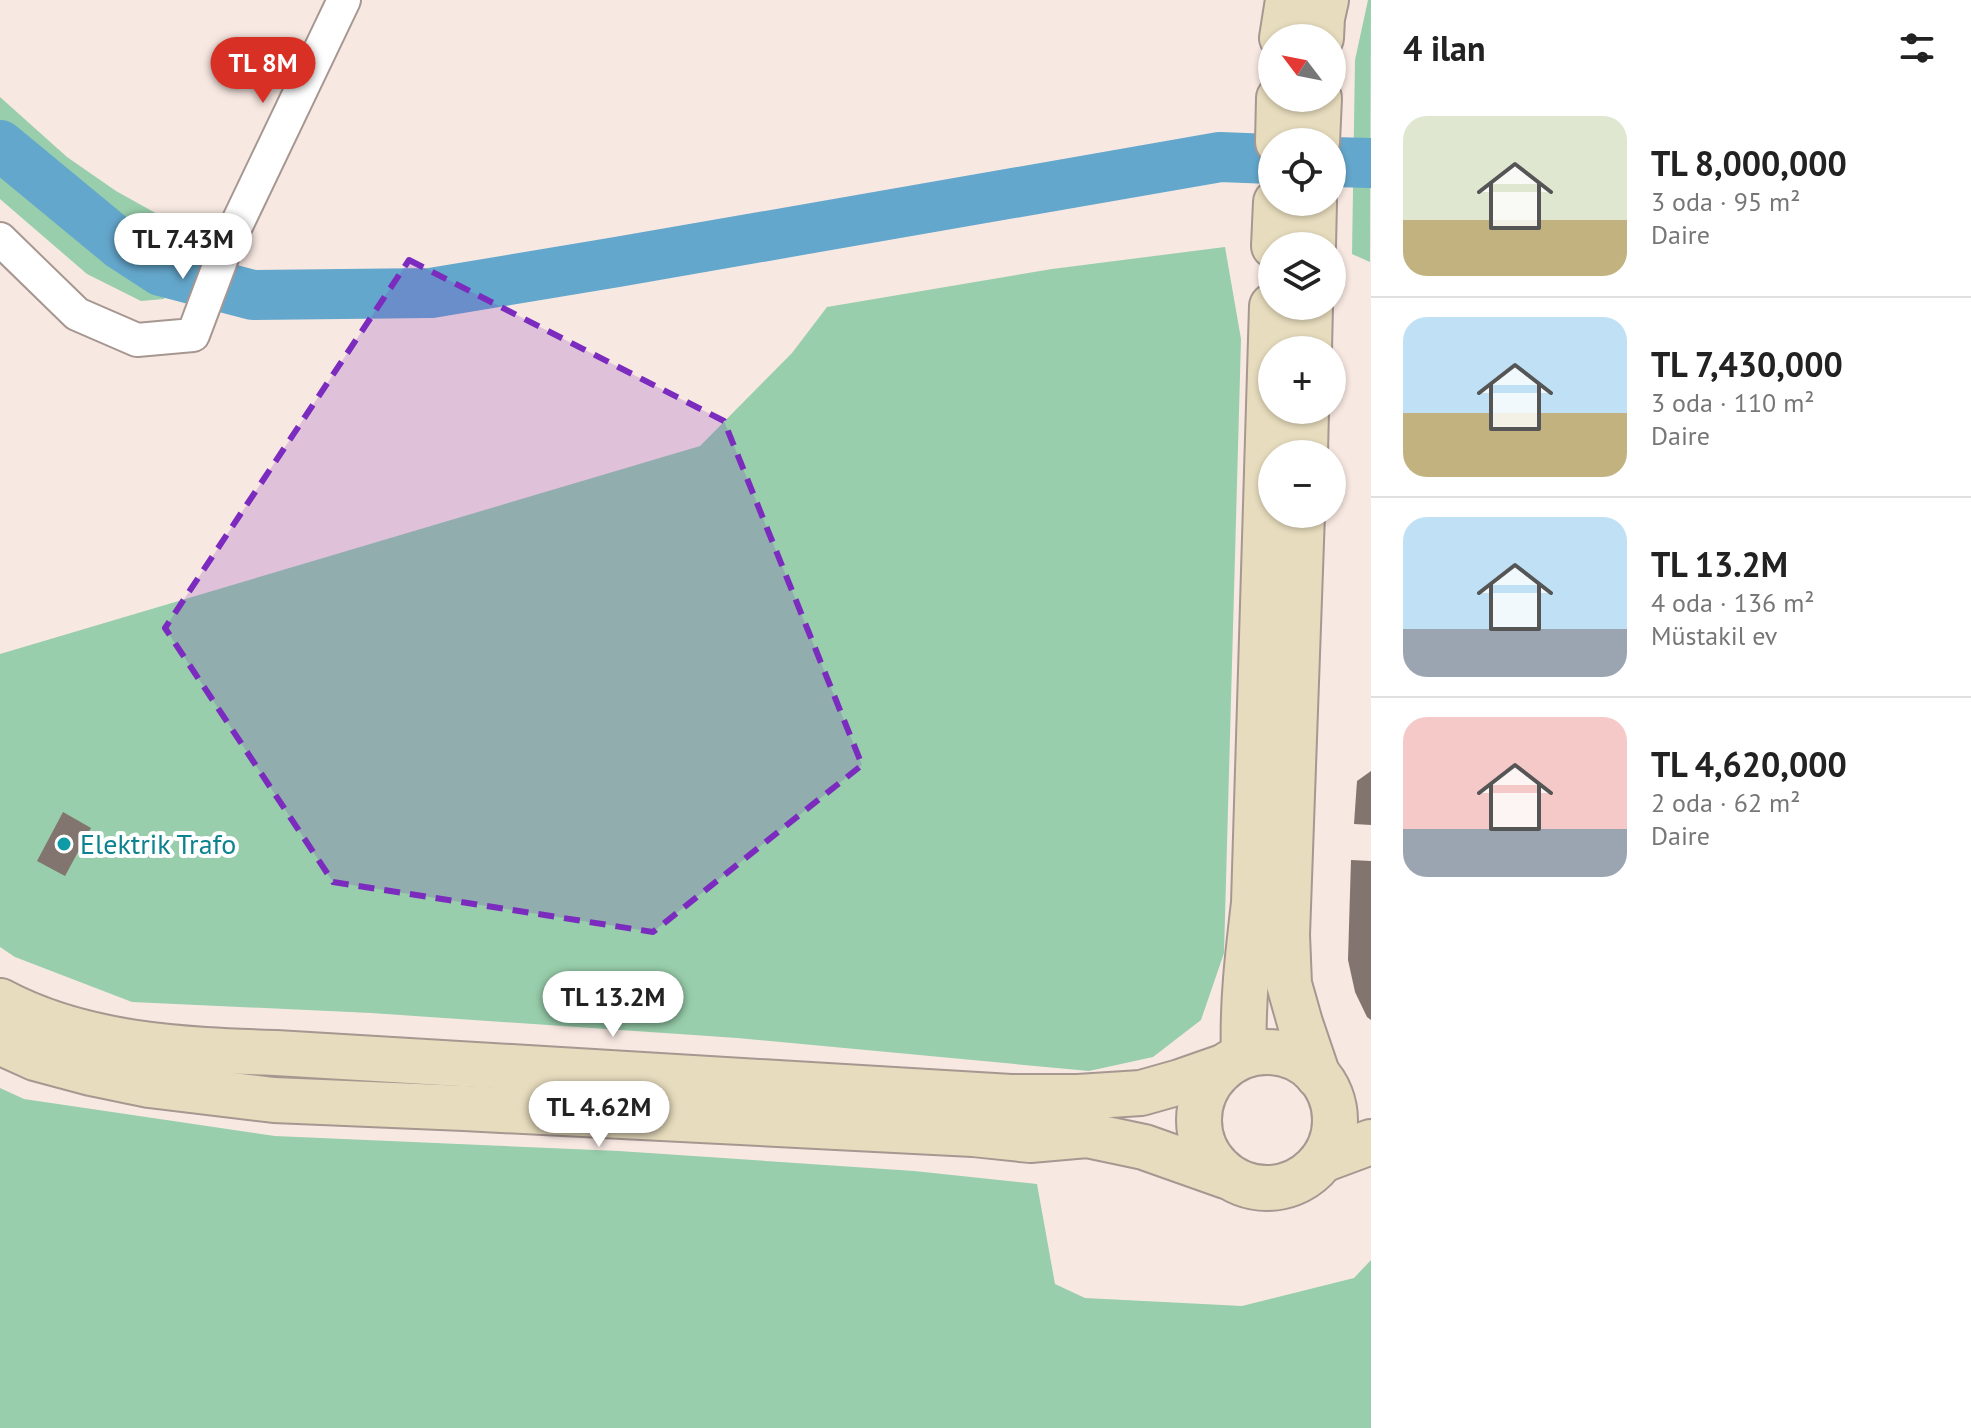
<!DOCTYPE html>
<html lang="tr">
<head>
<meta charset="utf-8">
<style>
	:root { --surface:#fff; --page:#f6f6f6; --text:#222; --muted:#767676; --line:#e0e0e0; --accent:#d93025 }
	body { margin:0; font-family:"PT Sans",sans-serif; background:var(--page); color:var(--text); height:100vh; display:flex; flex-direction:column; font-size:30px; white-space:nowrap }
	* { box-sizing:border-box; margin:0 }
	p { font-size:26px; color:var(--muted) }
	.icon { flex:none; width:44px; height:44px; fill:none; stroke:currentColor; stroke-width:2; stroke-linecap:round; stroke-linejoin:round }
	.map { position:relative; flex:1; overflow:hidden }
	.drawer { display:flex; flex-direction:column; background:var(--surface); width:600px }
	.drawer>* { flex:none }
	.needle { width:52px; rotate:302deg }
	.fabs { position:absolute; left:1258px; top:24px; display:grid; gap:16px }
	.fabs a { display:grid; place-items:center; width:88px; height:88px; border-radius:50%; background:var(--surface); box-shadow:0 2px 6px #0004; font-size:40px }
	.price { position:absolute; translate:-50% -68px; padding:0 18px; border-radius:28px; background:#fff; color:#222; font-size:26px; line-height:52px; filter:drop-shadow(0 2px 4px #0008) }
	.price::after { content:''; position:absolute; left:50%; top:48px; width:24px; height:18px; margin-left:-12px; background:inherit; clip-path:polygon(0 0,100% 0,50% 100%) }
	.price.on { background:var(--accent); color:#fff }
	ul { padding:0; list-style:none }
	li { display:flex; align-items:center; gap:24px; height:200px; padding:0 32px }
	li+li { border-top:2px solid var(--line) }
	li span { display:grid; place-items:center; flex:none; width:224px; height:160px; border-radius:24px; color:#555 }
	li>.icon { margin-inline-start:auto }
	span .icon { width:96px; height:96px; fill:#fffc; stroke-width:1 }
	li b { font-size:34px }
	h2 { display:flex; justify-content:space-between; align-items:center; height:96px; padding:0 32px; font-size:34px }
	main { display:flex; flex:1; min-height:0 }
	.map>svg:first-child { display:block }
</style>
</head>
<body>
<main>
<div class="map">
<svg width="1371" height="1428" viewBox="0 0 1371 1428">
	<rect width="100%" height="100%" fill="#f8e8e2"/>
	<g fill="#98ceab">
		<polygon points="1368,0 1371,0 1370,262 1352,254 1355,60"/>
		<polygon points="0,97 67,157 116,191 195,235 187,257 164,257 91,211 0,130"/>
		<polygon points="0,166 123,261 152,279 168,287 164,299 141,301 87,274 0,199"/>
		<polygon points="1225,247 1241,339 1224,953 1201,1020 1153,1057 1089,1071 737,1038 371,1013 132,1002 15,957 0,947 0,654 700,446 792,353 827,307 1052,269"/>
		<polygon points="0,1088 24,1099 275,1136 619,1151 914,1171 1037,1184 1055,1284 1085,1298 1242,1306 1354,1278 1371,1260 1371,1428 0,1428"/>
	</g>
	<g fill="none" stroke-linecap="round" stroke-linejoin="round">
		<g stroke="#64a7cc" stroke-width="50">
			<polyline points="0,145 121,245 161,271 253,295 431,293 617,262 1220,157 1272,159"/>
			<polyline points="1332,162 1371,163"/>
		</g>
	</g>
	<g fill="#82746e">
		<polygon points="1371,771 1371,825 1354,824 1357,781"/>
		<polygon points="63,812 91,828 65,876 37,861"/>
		<polygon points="1351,860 1371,861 1371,1020 1367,1017 1355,992 1348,960"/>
	</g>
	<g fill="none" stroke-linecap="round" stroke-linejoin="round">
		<g stroke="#a69791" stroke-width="36">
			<polyline id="street" points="0,239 77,314 137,340 193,335 226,247 344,0"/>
		</g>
		<g stroke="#a69791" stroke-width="48">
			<g id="secondary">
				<polyline points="1282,38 1288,0"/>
				<polyline points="1321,38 1322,18 1326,0"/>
				<polyline points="1278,142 1279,98"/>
				<polyline points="1317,142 1319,98"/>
				<polyline points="1274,246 1276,202"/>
				<polyline points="1313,246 1314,202"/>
				<polyline points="1309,350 1310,306"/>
				<polyline points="1305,454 1306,410"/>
				<polyline points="1302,514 1287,935 1289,984 1300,1023 1318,1076"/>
				<path d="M0,1001C84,1046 183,1050 276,1053L1011,1097H1078L1141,1093L1180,1082L1223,1067"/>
				<polyline points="0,1042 35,1058 91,1073 149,1085 274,1100 464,1108 973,1134 1030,1140 1087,1135 1144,1147 1226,1176"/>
				<circle cx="1267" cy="1120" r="68"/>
				<path d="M1244,1055C1242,1004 1248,954 1254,903L1272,306"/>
				<polyline points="1325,1159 1371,1142"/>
			</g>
		</g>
		<use href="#street" stroke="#fff" stroke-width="32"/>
		<use href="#secondary" stroke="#e7dcbd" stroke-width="44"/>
	</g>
	<path fill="#7b2cbf" fill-opacity="0.2" stroke="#7b2cbf" stroke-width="6" stroke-dasharray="16 10" stroke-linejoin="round" d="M409,260L724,421L862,765L653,932L333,882L165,628Z"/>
	<circle fill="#0f9aa8" stroke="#fff" stroke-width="3" cx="64" cy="844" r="8"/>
	<g text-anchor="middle" stroke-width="8" stroke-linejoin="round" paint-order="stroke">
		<g font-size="28" fill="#0d838f" stroke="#fff" text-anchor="start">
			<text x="80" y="854">Elektrik Trafo</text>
		</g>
	</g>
</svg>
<div class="fabs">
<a><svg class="needle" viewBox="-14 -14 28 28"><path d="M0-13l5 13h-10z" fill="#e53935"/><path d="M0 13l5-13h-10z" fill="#767676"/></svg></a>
<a><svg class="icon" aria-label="locate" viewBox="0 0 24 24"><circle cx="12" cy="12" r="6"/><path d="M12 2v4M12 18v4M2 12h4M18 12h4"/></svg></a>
<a><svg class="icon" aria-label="layers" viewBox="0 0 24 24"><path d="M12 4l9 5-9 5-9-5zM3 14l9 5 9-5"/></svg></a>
<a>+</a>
<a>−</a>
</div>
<b class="price on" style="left:263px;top:105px">TL 8M</b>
<b class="price" style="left:183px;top:281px">TL 7.43M</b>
<b class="price" style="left:613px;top:1039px">TL 13.2M</b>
<b class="price" style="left:599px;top:1149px">TL 4.62M</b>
</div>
<section class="drawer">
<h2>4 ilan<svg class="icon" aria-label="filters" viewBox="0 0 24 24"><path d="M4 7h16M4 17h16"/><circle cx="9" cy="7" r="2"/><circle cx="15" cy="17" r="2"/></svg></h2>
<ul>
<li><span style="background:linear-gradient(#dfe7d0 65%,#c2b280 0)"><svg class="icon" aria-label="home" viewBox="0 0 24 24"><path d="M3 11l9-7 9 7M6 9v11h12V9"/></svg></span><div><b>TL 8,000,000</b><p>3 oda · 95 m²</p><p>Daire</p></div></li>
<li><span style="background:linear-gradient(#bfe0f5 60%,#c2b280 0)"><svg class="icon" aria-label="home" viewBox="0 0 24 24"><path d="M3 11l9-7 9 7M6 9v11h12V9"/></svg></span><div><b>TL 7,430,000</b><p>3 oda · 110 m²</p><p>Daire</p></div></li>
<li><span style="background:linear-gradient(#bfe0f5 70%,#9aa5b1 0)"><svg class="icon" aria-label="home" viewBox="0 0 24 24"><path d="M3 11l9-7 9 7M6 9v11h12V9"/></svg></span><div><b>TL 13.2M</b><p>4 oda · 136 m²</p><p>Müstakil ev</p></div></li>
<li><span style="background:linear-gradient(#f6c9c9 70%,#9aa5b1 0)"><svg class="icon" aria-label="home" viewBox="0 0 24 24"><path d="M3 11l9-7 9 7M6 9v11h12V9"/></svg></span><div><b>TL 4,620,000</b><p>2 oda · 62 m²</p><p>Daire</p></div></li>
</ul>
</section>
</main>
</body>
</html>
